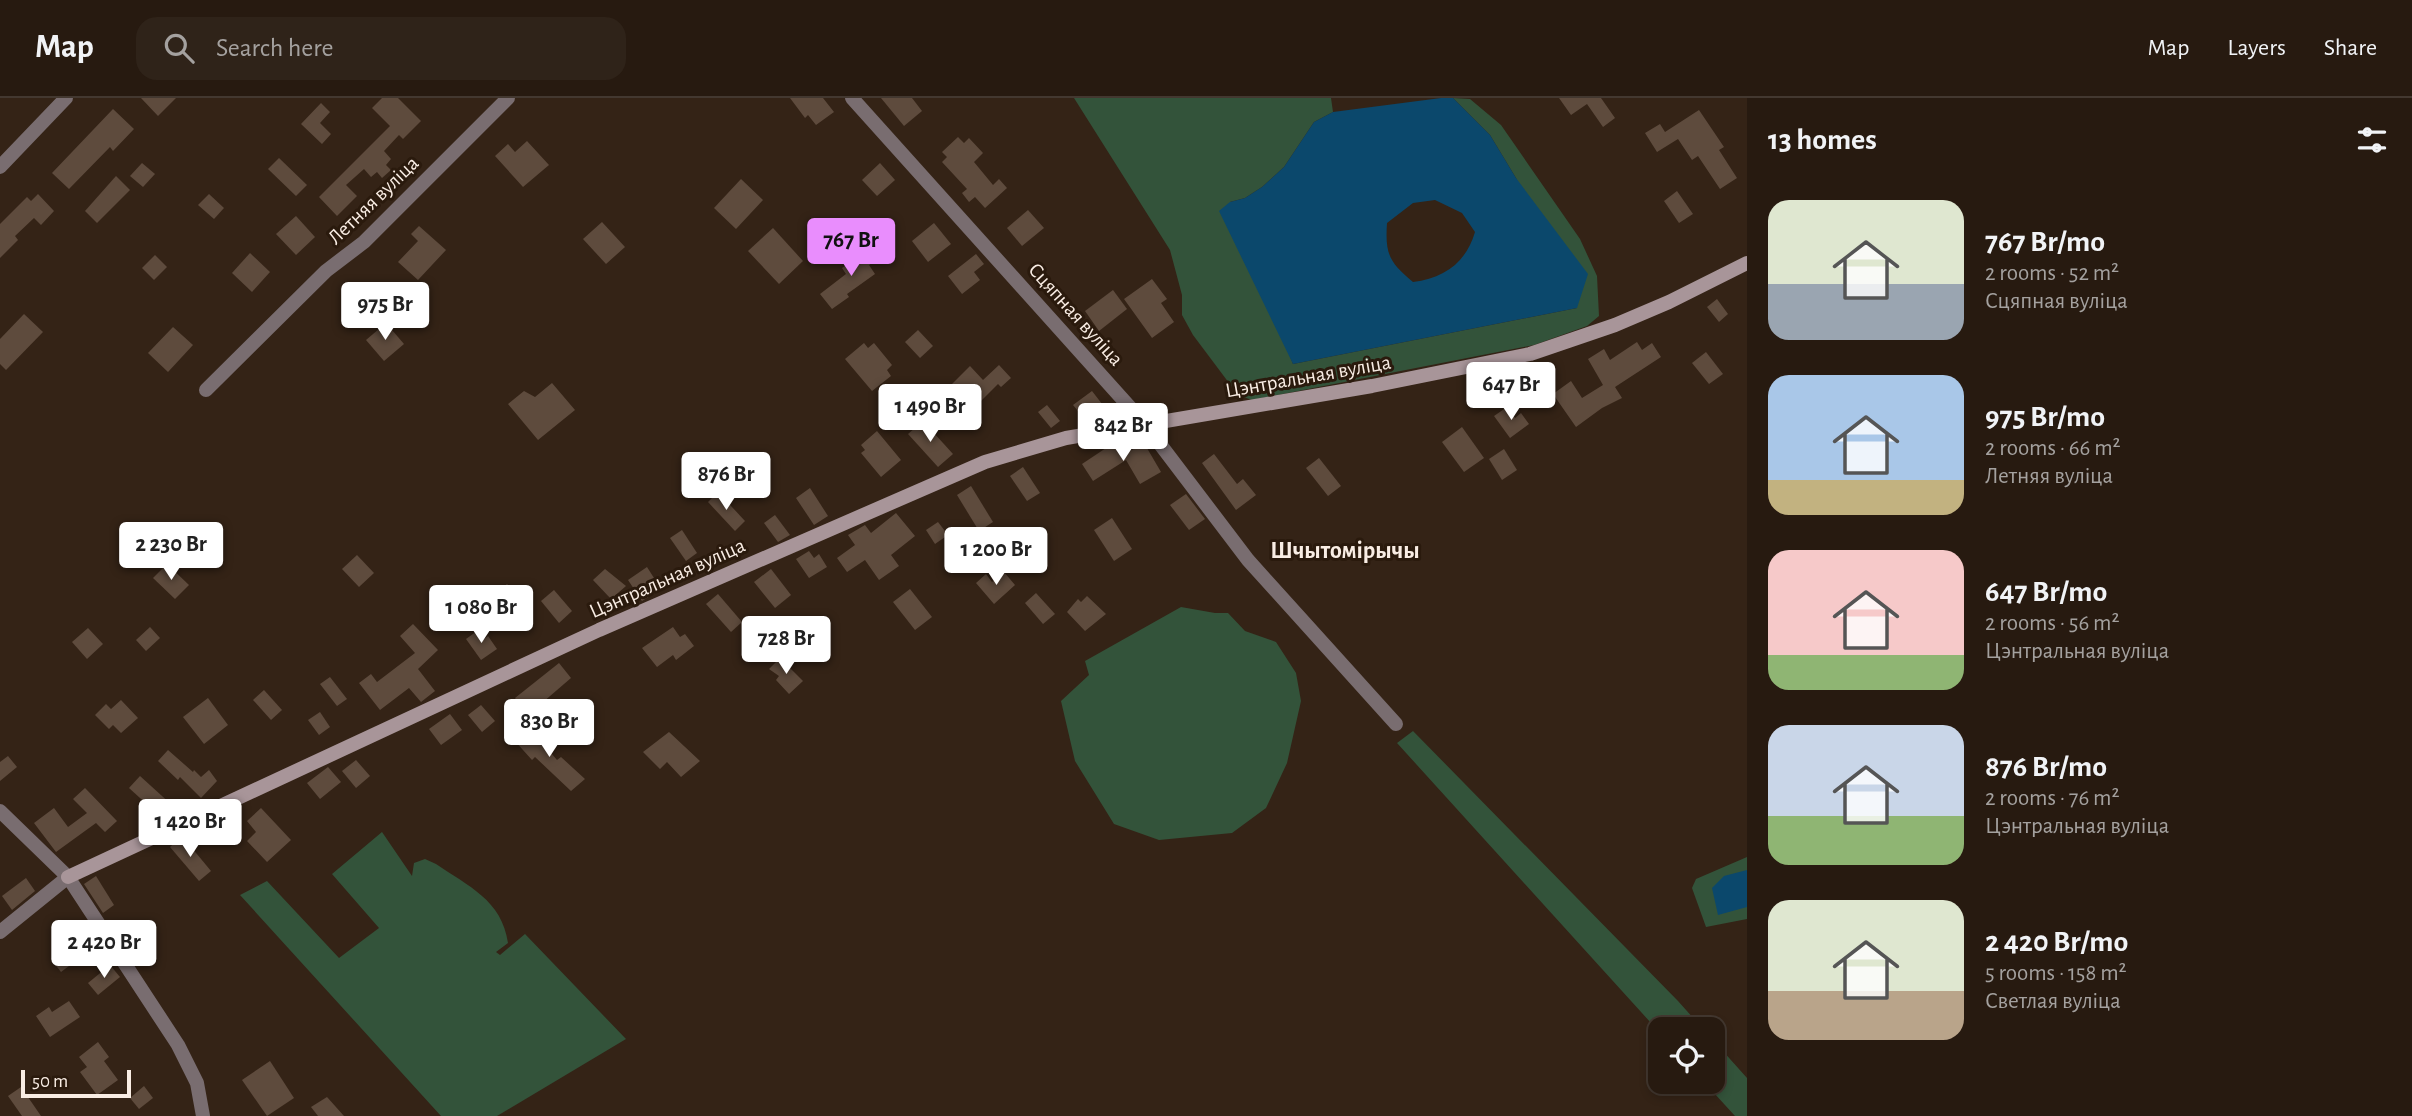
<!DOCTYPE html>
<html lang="en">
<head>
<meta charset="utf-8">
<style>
	:root { --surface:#271a10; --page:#2f2319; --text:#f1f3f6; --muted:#a4a19f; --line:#433830; --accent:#e98dfd }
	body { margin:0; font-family:"Alegreya Sans",sans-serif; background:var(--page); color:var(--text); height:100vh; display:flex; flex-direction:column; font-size:26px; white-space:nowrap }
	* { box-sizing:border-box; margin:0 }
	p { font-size:23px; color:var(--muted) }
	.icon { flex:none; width:38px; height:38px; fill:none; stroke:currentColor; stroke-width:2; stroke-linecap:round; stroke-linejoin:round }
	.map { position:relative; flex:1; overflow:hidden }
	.panel { display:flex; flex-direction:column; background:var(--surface); width:665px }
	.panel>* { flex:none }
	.tools { position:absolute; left:1648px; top:919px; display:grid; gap:14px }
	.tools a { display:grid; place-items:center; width:77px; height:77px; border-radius:14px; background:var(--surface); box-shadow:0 4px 10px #0003,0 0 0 2px var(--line); font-size:35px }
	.scale { position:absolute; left:21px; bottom:18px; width:110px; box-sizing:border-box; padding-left:7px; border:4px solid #f9ede4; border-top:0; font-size:19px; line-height:24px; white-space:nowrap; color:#f9ede4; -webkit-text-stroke:5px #2a1a0d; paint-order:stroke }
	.price { position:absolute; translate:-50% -60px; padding:0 16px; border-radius:7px; background:#fff; color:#222; font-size:23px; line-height:46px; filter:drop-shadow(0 2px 4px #0008) }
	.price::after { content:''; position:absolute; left:50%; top:42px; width:21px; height:16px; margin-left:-10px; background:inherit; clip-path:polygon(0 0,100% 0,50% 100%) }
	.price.selected { background:var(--accent); color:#111 }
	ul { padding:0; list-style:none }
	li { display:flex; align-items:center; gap:21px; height:175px; padding:0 21px }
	li span { display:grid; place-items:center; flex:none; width:196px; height:140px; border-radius:21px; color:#555 }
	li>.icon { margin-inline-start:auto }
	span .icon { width:84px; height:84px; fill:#fffc; stroke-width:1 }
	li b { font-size:30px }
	h2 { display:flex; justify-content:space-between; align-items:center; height:84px; padding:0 21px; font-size:30px }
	header { display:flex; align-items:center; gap:42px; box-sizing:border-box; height:98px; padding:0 35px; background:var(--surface); border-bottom:2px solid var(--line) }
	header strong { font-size:33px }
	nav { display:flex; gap:38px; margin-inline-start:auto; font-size:24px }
	.search { width:490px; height:63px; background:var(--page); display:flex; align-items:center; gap:18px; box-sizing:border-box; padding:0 24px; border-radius:21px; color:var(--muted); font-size:26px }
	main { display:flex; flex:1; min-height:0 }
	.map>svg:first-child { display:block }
</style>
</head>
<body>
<header>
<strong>Map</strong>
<div class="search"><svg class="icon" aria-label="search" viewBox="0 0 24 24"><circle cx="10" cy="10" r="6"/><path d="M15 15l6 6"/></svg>Search here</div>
<nav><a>Map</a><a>Layers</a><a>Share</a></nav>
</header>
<main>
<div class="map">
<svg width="1747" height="1018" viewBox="0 0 1747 1018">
	<rect width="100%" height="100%" fill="#342316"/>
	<g fill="#33533a">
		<polygon points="1074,0 1331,0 1333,14 1314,24 1284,69 1262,89 1245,100 1230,104 1293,266 1577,210 1516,80 1490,37 1453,0 1470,1 1501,27 1580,141 1597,178 1599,218 1587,228 1534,247 1252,302 1238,297 1193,237 1182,217 1182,197 1170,152"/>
		<polygon points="1181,509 1215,515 1228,515 1245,533 1276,544 1296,575 1301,603 1287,665 1266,710 1232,735 1159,742 1114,726 1075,663 1061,603 1089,577 1085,563"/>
		<polygon points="1413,633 1678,903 1703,931 1661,931 1661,936 1397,645"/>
		<path d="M382,734L412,778L414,765L425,761L436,766C468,788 502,802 508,845L496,854L500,857L525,836L626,941L497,1018H441L240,797L267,783L339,860L379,830L332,776Z"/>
		<polygon points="1747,759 1747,821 1706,829 1692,790 1696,781"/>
		<polygon points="1713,942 1747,980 1747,1018 1735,1018 1704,984 1713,984"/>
	</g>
	<g fill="#0b486c" fill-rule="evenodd">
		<path d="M1441,0H1453L1490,37L1516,80L1588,176L1577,210L1293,266L1219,113L1230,104L1245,100L1262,89L1284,69L1314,24L1333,14ZM1435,102L1462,115L1475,134C1466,165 1444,180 1413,184C1389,164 1385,156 1387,125L1413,105Z"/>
		<polygon points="1747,772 1747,809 1718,817 1712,790 1724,778"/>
	</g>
	<g fill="#5e4b3d">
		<polygon points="141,0 176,0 158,18"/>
		<polygon points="382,0 398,0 421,23 403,41 399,37 384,53 391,61 386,67 391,72 382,80 377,74 371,79 364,71 346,87 357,98 337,118 319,99 390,28 372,10"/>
		<polygon points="790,0 823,0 834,14 816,27 808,17 805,20"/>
		<polygon points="881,0 912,0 922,13 904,28"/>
		<polygon points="1559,0 1601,0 1615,20 1603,29 1587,6 1571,17"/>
		<polygon points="321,5 330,14 320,25 331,36 322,46 301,26"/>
		<polygon points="113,11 134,31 113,53 110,49 69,91 52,75"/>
		<polygon points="1699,12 1724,49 1719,52 1737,80 1720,91 1698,58 1692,62 1678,41 1657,54 1645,35 1660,26 1665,34"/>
		<polygon points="958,39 964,45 969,40 983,55 974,64 993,87 999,81 1007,90 985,110 975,99 969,104 962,95 967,91 942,64 947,59 942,54"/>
		<polygon points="527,43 549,67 523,89 495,58 508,46 515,54"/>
		<polygon points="279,60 307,87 296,98 268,71"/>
		<polygon points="142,65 155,76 143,89 130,78"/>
		<polygon points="880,65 895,82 877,98 862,82"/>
		<polygon points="116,78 130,92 97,125 85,113"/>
		<polygon points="741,81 763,102 736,131 714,110"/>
		<polygon points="1677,93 1693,116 1679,125 1664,103"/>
		<polygon points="38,96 54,113 41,127 34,120 15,138 18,142 0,160 0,126 27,99 31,103"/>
		<polygon points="209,96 224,110 214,121 198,107"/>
		<polygon points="1028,112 1044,130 1022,148 1007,130"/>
		<polygon points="296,118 315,139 296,157 276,136"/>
		<polygon points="602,124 625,149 606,166 583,141"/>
		<polygon points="934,125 951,146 928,164 912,143"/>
		<polygon points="419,128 446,152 418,182 398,164 418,143 411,136"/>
		<polygon points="773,130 803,163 779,186 748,153"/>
		<polygon points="871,149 879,160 869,167 875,176 847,196 849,199 832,211 820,196 846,176 842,170"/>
		<polygon points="250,155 270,174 252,194 232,175"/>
		<polygon points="976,156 984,166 974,174 980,182 962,196 948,178"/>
		<polygon points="155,157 167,169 154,182 142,170"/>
		<polygon points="1152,181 1167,201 1161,205 1174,224 1152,240 1124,201"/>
		<polygon points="1113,192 1127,211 1099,233 1085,213"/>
		<polygon points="1717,201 1728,216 1719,224 1707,209"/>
		<polygon points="24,216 43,234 6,272 0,266 0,241"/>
		<polygon points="386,225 404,246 384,263 366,242"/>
		<polygon points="173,229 193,247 168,274 148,255"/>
		<polygon points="918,232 933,248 920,260 905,244"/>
		<polygon points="1637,244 1642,252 1652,245 1661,259 1615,289 1622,300 1602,310 1576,329 1553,296 1571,283 1582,300 1603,287 1588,261 1604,251 1610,262"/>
		<polygon points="864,245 868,250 874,245 892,267 887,272 891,278 872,293 845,261"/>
		<polygon points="1706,254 1723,276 1709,286 1692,265"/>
		<polygon points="999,267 1011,280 1001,289 998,286 972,312 949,289 970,268 983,282"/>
		<polygon points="552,285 575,312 538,342 508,306 524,293 535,299"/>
		<polygon points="1092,293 1106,311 1093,320 1089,315 1083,319 1073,307"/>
		<polygon points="1047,307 1060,323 1051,330 1038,314"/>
		<polygon points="1507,309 1515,320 1521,315 1529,326 1510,340 1494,318"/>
		<polygon points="923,323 953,356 938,369 908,336"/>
		<polygon points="1462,329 1484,360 1464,374 1442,344"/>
		<polygon points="877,333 901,362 881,379 861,355 865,352 861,347"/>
		<polygon points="1115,344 1123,357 1144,345 1161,374 1140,386 1126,362 1093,383 1082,366"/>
		<polygon points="1504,351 1517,372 1502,382 1489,361"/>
		<polygon points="1214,356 1237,386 1243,381 1256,397 1236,412 1202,365"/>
		<polygon points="1319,360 1341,388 1328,398 1306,370"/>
		<polygon points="1023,369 1040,395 1027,403 1010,378"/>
		<polygon points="971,388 993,424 979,433 957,397"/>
		<polygon points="810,390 828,418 814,427 796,400"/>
		<polygon points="718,394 745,423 735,433 708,404"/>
		<polygon points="1186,396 1205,421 1189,432 1170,407"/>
		<polygon points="896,415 915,438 891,457 899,468 879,482 865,462 847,474 837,460 855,447 848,437 865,427 871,435"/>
		<polygon points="775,417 790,437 778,444 764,425"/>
		<polygon points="1112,420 1132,451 1114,463 1094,432"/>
		<polygon points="938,424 948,437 935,446 926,432"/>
		<polygon points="682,432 697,455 686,463 670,440"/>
		<polygon points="809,453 814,460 819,456 827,469 809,480 796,461"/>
		<polygon points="357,457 374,475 359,489 342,471"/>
		<polygon points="167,466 189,487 175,501 153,480"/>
		<polygon points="647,469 661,491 642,503 628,482"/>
		<polygon points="605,471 626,488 611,501 593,482"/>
		<polygon points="771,471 791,497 775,510 754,484"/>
		<polygon points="1004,474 1015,487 994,506 976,485 986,476 992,484"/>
		<polygon points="507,486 533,513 521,525 495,497"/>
		<polygon points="910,491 932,519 915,532 893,504"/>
		<polygon points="554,492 572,513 559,525 541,503"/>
		<polygon points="1036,495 1055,516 1043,526 1025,505"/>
		<polygon points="718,496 742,524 731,534 706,506"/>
		<polygon points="1087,498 1106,516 1085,533 1067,514 1078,501 1081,504"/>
		<polygon points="413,526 438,552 418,571 435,593 421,604 409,590 380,612 359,585 371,576 377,584 415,555 400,538"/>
		<polygon points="150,529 160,540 146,553 136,542"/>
		<polygon points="673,529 680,539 685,536 694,548 676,562 673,557 657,569 642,550"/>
		<polygon points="88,530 103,546 87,561 72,544"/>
		<polygon points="477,533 483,542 488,538 497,551 481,562 466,541"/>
		<polygon points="780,560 803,583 789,596 776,582 779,578 769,571"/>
		<polygon points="559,565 571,580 528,617 515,600"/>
		<polygon points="330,579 347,601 337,608 320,586"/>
		<polygon points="264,592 282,612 271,622 253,602"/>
		<polygon points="208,600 228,627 204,646 183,619"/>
		<polygon points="121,602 138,620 121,635 113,627 109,631 95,617 106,606 111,611"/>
		<polygon points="481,607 495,623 482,634 468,617"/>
		<polygon points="320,614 330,629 319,637 308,622"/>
		<polygon points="450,616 462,632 441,647 429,631"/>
		<polygon points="529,629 557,662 561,659 585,681 571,693 535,659 532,662 514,642"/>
		<polygon points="669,634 700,663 681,679 667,664 660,671 643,654"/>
		<polygon points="168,652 193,674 194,672 201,679 209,672 217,683 201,700 180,679 178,682 158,663"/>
		<polygon points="8,658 17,669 0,683 0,664"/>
		<polygon points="356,662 370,678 356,690 342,673"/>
		<polygon points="328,669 341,684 320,701 307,685"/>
		<polygon points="140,678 173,708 162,720 129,690"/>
		<polygon points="85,690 117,723 105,734 96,725 56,754 34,725 54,710 68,729 87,715 73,701"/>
		<polygon points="261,710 291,742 267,764 247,743 256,734 247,723"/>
		<polygon points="182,738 211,773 199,783 170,749"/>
		<polygon points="96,778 114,807 103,815 84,786"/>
		<polygon points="26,780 35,793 12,812 2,798"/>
		<polygon points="71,846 81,859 61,874 51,861"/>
		<polygon points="110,867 120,879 98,897 88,885"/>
		<polygon points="69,903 80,919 50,939 36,918 49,909 52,914"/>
		<polygon points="98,944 109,959 104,963 118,982 97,997 80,974 87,969 79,959"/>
		<polygon points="270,963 294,1000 267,1018 242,982"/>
		<polygon points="144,988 153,1000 139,1011 130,1000"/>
		<polygon points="21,989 41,1018 22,1018 8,998"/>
		<polygon points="327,999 344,1018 318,1018 311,1009"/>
	</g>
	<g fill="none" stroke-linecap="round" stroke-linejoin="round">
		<g stroke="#796d70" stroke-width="14">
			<polyline points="852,0 1144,325 1248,462 1396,626"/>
			<polyline points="0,69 66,0"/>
			<polyline points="206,292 326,173 364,144 508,0"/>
			<polyline points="0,713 68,779 178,947 197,985 203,1018"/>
			<polyline points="0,834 68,779"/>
		</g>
		<polyline stroke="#a89599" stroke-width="14" points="68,779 599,532 985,364 1066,340 1372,288 1530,256 1615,227 1669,204 1747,165"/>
	</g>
	<g text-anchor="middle" stroke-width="6" stroke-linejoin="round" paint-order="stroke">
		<g font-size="21" fill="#f9ede4" stroke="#2a1a0d">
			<text transform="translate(373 102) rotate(-44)" y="7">Летняя вуліца</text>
			<text transform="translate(1076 216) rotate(48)" y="7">Сцяпная вуліца</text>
			<text transform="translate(1308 278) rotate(-10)" y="7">Цэнтральная вуліца</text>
			<text transform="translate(667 480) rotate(-24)" y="7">Цэнтральная вуліца</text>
		</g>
		<g font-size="24" font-weight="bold" fill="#f9ede4" stroke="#2a1a0d">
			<text x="1345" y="460">Шчытомірычы</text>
		</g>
	</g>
</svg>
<div class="tools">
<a><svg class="icon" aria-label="locate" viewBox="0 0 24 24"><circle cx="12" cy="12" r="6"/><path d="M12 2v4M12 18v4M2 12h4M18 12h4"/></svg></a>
</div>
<div class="scale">50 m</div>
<b class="price selected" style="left:851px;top:180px">767 Br</b>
<b class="price" style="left:385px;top:244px">975 Br</b>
<b class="price" style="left:1511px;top:324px">647 Br</b>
<b class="price" style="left:930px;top:346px">1 490 Br</b>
<b class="price" style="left:1123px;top:365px">842 Br</b>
<b class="price" style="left:726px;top:414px">876 Br</b>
<b class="price" style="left:171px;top:484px">2 230 Br</b>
<b class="price" style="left:996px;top:489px">1 200 Br</b>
<b class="price" style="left:481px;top:547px">1 080 Br</b>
<b class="price" style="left:786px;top:578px">728 Br</b>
<b class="price" style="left:549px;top:661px">830 Br</b>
<b class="price" style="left:190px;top:761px">1 420 Br</b>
<b class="price" style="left:104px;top:882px">2 420 Br</b>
</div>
<section class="panel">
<h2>13 homes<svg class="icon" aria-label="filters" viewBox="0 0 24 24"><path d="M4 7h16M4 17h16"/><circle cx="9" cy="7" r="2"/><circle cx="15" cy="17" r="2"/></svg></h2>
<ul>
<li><span style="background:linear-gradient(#dfe7d0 60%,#9aa5b1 0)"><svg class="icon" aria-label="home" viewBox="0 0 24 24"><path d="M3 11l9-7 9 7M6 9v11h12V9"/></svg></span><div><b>767 Br/mo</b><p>2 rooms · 52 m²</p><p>Сцяпная вуліца</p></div></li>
<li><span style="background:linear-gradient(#a9c7e8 75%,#c2b280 0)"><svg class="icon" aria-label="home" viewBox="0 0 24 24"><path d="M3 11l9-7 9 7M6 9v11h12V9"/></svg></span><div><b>975 Br/mo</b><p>2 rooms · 66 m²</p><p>Летняя вуліца</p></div></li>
<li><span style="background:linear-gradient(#f6c9c9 75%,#8fb573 0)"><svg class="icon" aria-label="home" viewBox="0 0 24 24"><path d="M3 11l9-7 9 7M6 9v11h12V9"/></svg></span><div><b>647 Br/mo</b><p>2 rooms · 56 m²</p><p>Цэнтральная вуліца</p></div></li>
<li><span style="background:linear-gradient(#c9d6e8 65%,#8fb573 0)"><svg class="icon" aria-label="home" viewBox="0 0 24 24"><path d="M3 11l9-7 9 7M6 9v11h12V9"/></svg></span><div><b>876 Br/mo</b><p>2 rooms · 76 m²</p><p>Цэнтральная вуліца</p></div></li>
<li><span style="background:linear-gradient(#dfe7d0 65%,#b9a48a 0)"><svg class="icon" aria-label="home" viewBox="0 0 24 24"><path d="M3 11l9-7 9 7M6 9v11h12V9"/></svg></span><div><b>2 420 Br/mo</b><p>5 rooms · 158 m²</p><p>Светлая вуліца</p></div></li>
</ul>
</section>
</main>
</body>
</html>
